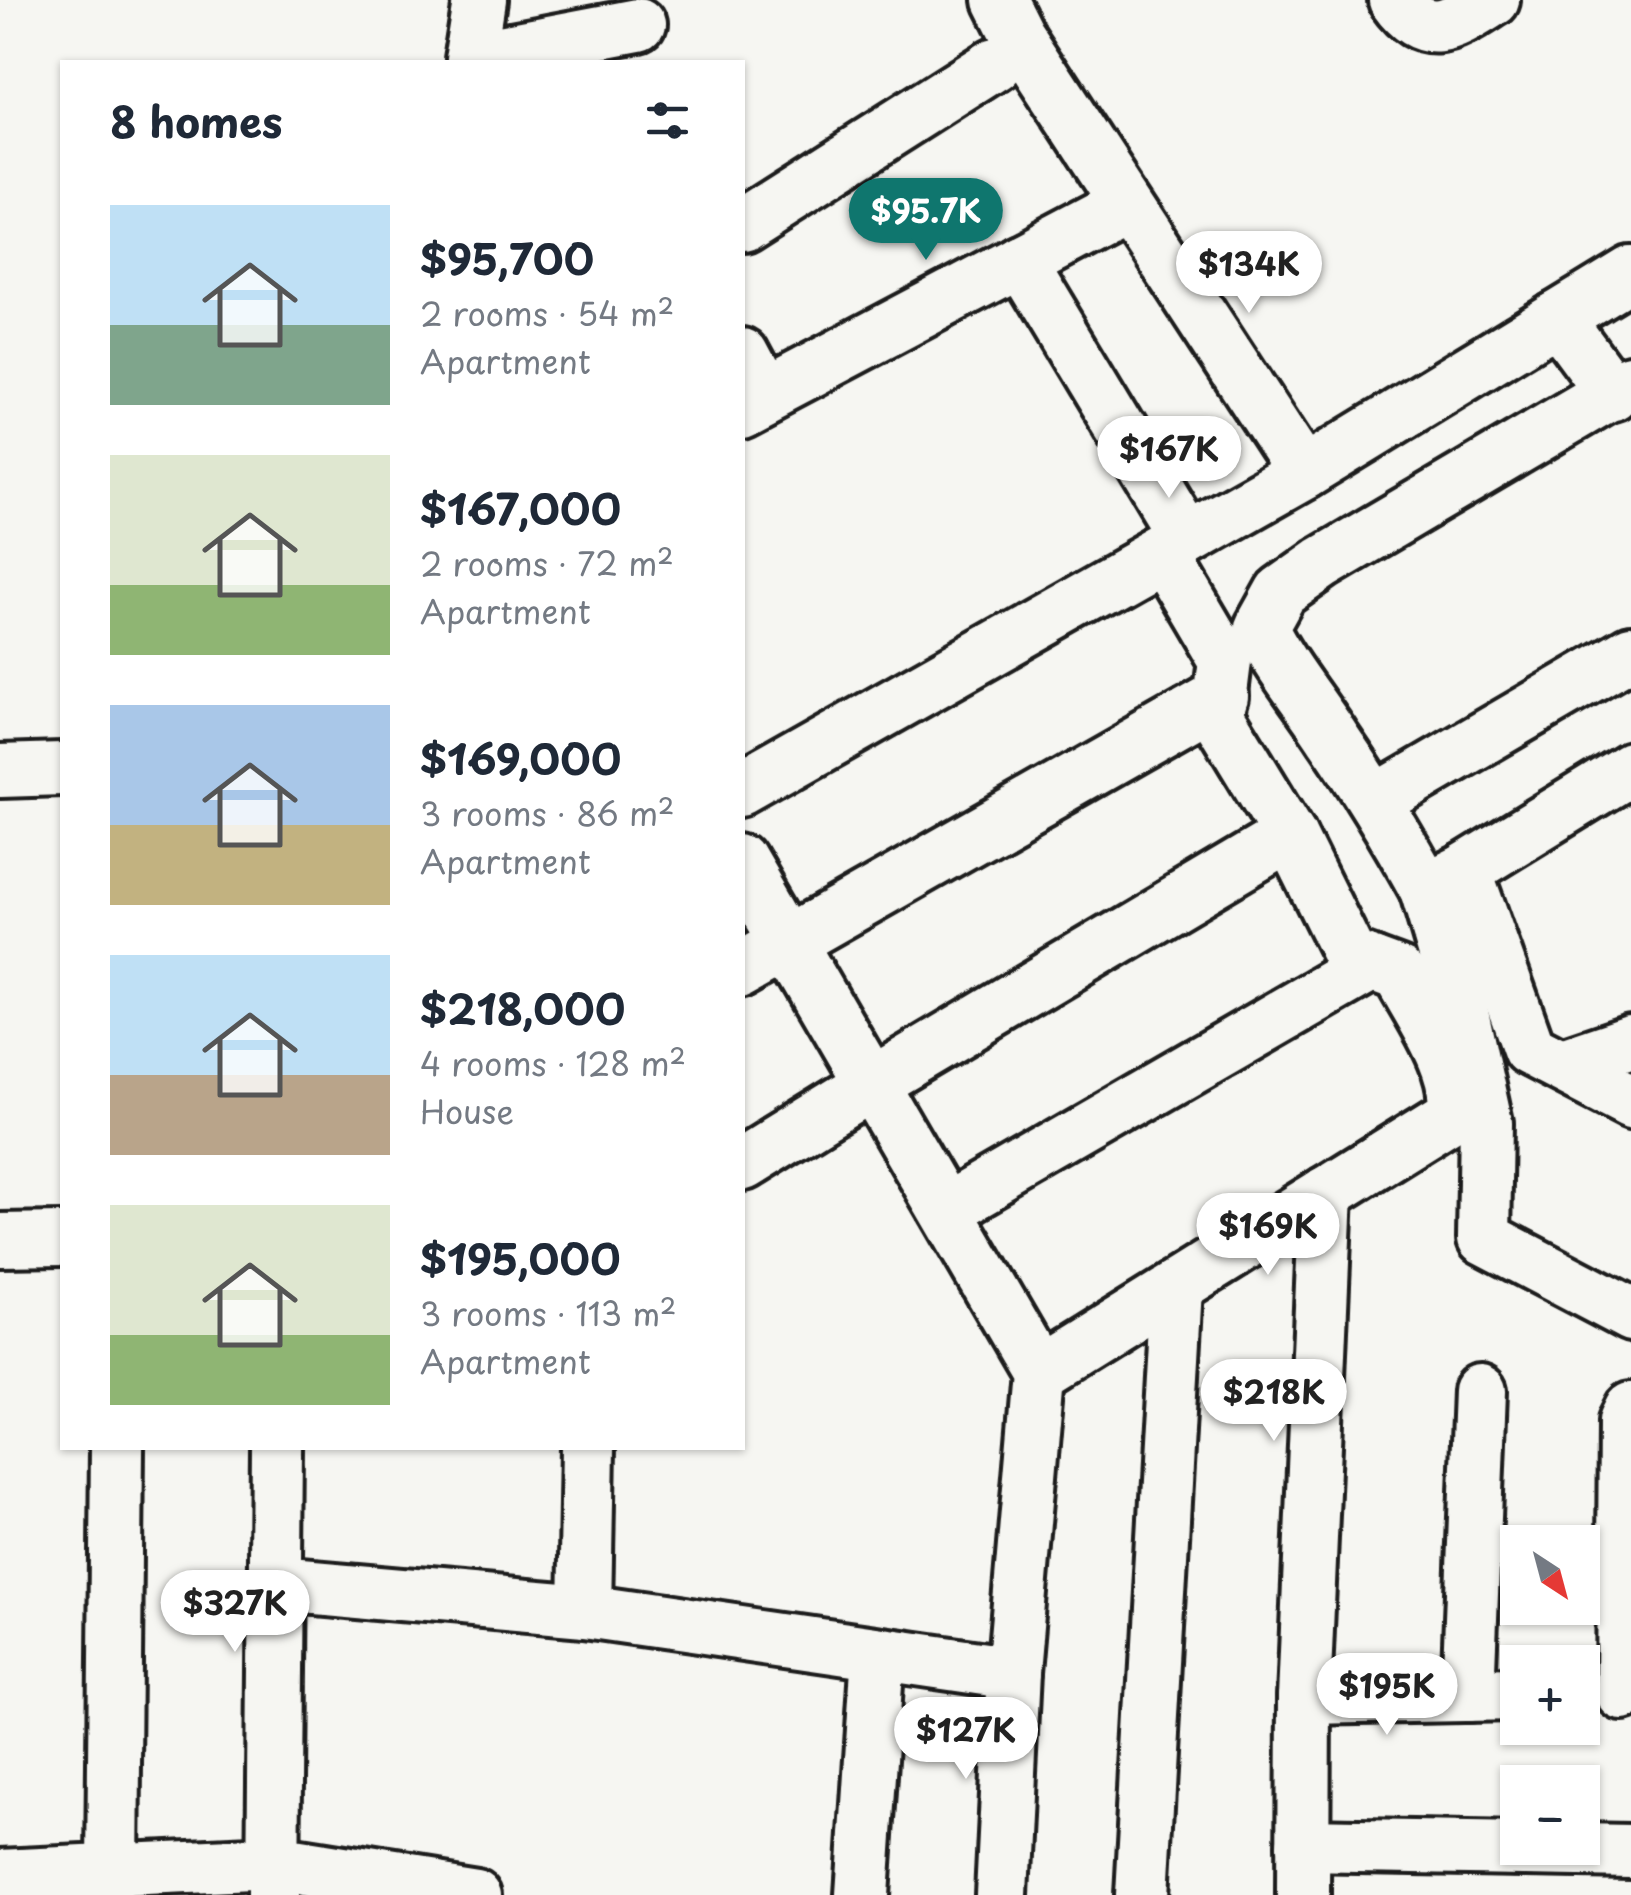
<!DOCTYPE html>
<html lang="en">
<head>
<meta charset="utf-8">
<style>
	:root { --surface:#fff; --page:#f2f2f3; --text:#1f2937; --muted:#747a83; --accent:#0f766e }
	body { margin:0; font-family:"Playpen Sans",sans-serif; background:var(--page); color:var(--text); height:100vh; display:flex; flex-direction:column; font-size:38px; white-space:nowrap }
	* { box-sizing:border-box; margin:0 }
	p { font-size:32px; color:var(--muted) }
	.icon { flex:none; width:55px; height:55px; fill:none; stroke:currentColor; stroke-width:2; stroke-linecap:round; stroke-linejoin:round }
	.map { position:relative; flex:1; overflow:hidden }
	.drawer { position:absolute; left:60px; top:60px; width:685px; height:1390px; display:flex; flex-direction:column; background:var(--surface); border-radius:0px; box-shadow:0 2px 8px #0004 }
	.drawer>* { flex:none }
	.needle { width:65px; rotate:144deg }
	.tools { position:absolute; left:1500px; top:1525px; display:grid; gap:20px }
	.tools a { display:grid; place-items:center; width:100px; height:100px; border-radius:0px; background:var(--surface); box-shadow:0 2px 8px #0004; font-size:50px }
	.price { position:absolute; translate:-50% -85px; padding:0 22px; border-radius:35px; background:#fff; color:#222; font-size:32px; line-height:65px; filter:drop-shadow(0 2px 5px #0008) }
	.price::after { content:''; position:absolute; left:50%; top:60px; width:30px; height:22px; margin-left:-15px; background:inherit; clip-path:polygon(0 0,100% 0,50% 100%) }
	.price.current { background:var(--accent); color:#fff }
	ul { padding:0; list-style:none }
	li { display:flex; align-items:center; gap:30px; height:250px; padding:0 50px }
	li span { display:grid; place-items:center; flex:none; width:280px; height:200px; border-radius:0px; color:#555 }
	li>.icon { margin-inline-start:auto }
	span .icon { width:120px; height:120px; fill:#fffc; stroke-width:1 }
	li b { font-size:42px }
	h2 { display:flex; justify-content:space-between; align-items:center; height:120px; padding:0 50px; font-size:42px }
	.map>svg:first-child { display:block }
</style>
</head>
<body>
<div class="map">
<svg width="1631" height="1895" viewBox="0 0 1631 1895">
	<rect width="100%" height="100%" fill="#f6f6f2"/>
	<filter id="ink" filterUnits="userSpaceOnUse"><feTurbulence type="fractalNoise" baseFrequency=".01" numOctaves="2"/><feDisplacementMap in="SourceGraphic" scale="20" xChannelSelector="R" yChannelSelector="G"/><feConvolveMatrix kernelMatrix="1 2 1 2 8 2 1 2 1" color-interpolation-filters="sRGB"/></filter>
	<g filter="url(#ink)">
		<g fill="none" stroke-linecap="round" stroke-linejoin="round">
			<g stroke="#1c1c1c" stroke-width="60">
				<g id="minor">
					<polyline points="479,0 470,57 638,25"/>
					<polyline points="1000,0 1017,34 1304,473"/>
					<path d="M1395,0C1427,46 1456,23 1493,0"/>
					<polyline points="742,225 995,64"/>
					<polyline points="1019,260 1187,539"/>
					<polyline points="1557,318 1613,394"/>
					<polyline points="742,353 764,394"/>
					<path d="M1631,381L1322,563L1281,592L1261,628C1281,668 1309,701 1333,738C1367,787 1397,837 1426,889L1465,870L1529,1049L1631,1102"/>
					<polyline points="742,407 1126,204"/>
					<polyline points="0,771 62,769"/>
					<polyline points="742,791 1304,473 1631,273"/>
					<polyline points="1376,801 1631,652"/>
					<polyline points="742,861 1039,1372 1013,1673 1002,1895"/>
					<polyline points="1465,870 1631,768"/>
					<polyline points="1426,889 1460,1004 1486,1123 1484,1238 1631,1315"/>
					<polyline points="742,969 1222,696"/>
					<polyline points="1563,1065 1631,1042"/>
					<polyline points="742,1164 871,1084 1290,835"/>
					<polyline points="946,1210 1372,964"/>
					<polyline points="0,1240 62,1239"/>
					<path d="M1039,1372L1453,1114C1463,1072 1419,1012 1399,974L1350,956L1290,835L1218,717L1225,661L1162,554"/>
					<polyline points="277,1584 585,1611 1013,1673"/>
					<polyline points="585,1611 588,1448"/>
					<polyline points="1623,1694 1625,1421 1631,1409"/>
					<polyline points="1468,1695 1480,1391"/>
					<polyline points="1304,1698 1518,1694"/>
					<polyline points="1303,1845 1631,1851"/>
					<polyline points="113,1871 117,1448"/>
					<polyline points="0,1876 274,1863 475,1895"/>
					<polyline points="273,1895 277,1448"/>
					<polyline points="862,1895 878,1654"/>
					<polyline points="1142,1895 1176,1287"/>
					<polyline points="1303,1895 1304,1698 1326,1193"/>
				</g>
			</g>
			<use href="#minor" stroke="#f6f6f2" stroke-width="52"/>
		</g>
	</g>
</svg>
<div class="tools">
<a><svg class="needle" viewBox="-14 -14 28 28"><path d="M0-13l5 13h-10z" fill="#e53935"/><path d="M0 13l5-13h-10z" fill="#747a83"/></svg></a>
<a>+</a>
<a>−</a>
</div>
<b class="price current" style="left:926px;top:263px">$95.7K</b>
<b class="price" style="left:1249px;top:316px">$134K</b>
<b class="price" style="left:1169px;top:501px">$167K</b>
<b class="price" style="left:1268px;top:1278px">$169K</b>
<b class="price" style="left:1274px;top:1444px">$218K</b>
<b class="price" style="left:235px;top:1655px">$327K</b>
<b class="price" style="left:1387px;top:1738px">$195K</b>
<b class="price" style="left:966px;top:1782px">$127K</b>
<section class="drawer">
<h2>8 homes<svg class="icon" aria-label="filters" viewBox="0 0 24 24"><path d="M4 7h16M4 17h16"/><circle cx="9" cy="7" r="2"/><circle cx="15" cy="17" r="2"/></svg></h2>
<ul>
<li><span style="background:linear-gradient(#bfe0f5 60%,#7fa58c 0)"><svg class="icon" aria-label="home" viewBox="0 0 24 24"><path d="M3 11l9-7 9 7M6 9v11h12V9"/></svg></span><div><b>$95,700</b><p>2 rooms · 54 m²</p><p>Apartment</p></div></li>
<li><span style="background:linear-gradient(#dfe7d0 65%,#8fb573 0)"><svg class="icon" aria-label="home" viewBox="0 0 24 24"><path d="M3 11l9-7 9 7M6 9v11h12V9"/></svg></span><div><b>$167,000</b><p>2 rooms · 72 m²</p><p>Apartment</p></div></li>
<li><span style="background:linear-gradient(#a9c7e8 60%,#c2b280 0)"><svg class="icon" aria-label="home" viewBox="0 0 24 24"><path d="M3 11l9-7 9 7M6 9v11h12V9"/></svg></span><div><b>$169,000</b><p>3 rooms · 86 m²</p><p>Apartment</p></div></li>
<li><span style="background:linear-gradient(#bfe0f5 60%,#b9a48a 0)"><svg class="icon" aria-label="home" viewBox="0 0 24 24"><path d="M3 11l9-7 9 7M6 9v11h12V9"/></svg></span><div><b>$218,000</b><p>4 rooms · 128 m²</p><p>House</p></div></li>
<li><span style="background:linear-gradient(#dfe7d0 65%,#8fb573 0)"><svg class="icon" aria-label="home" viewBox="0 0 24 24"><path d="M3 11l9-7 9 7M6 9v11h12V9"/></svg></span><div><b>$195,000</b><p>3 rooms · 113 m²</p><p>Apartment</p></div></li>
</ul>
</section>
</div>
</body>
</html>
